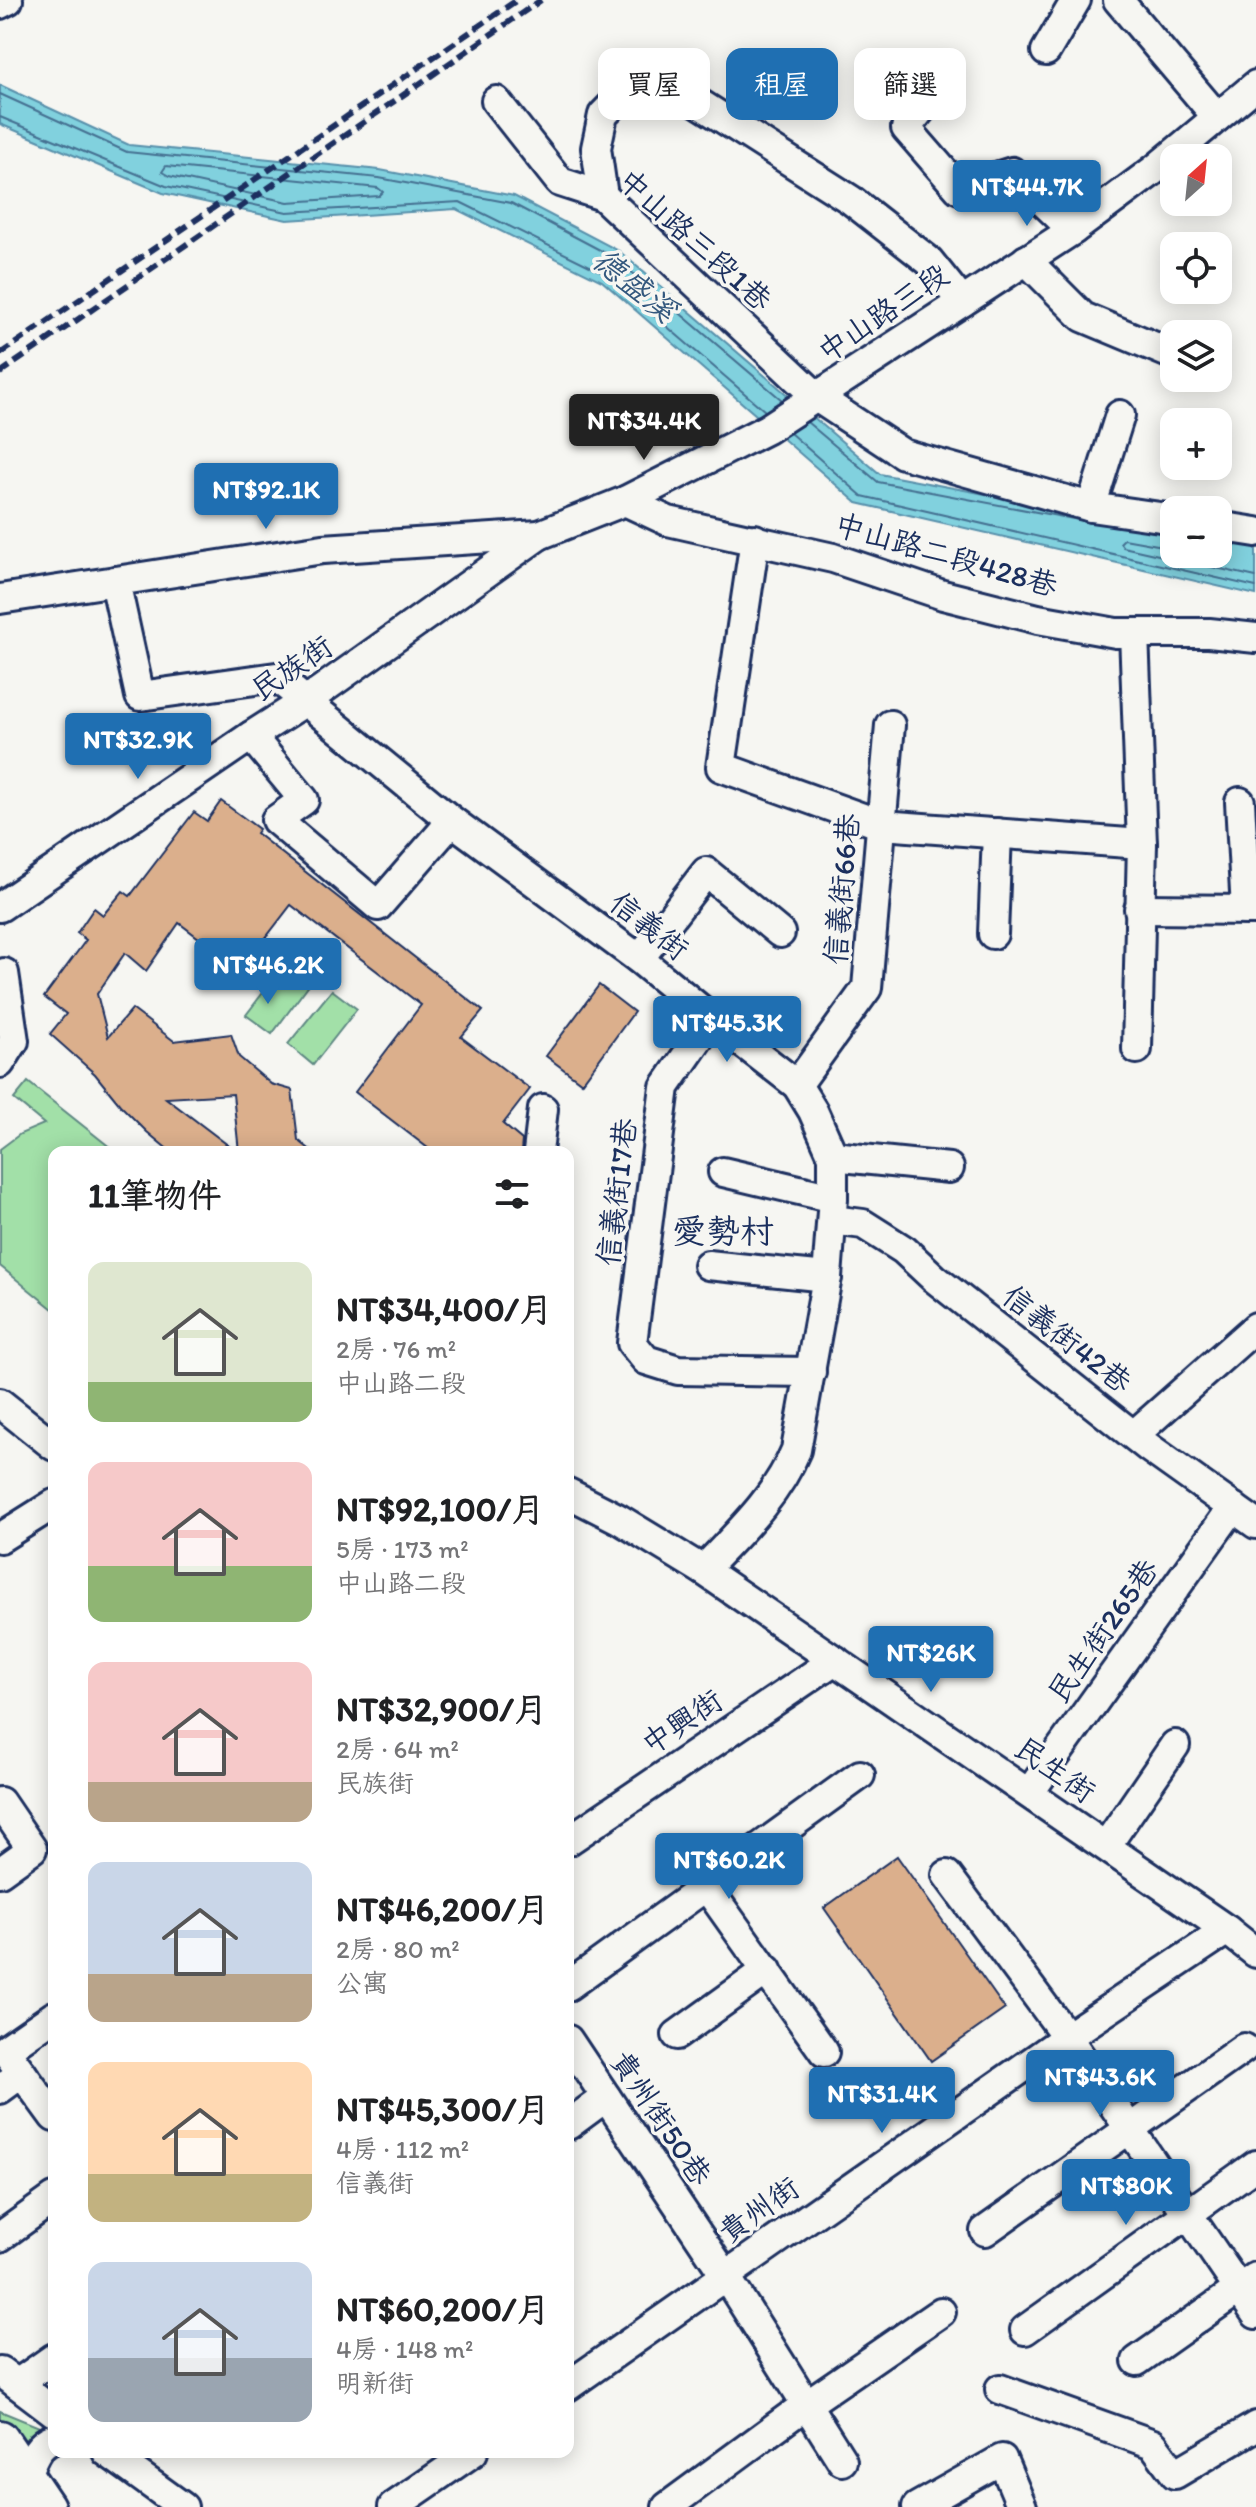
<!DOCTYPE html>
<html lang="zh-TW">
<head>
<meta charset="utf-8">
<style>
	:root { --surface:#fff; --page:#f2f2f2; --text:#202124; --muted:#757577; --accent:#1f6fb2 }
	body { margin:0; font-family:Itim,"LXGW WenKai TC",sans-serif; background:var(--page); color:var(--text); height:100vh; display:flex; flex-direction:column; font-size:30px; white-space:nowrap }
	* { box-sizing:border-box; margin:0 }
	p { font-size:26px; color:var(--muted) }
	.icon { flex:none; width:44px; height:44px; fill:none; stroke:currentColor; stroke-width:2; stroke-linecap:round; stroke-linejoin:round }
	.map { position:relative; flex:1; overflow:hidden }
	.sheet { position:absolute; left:48px; top:1146px; width:526px; height:1312px; display:flex; flex-direction:column; background:var(--surface); border-radius:16px; box-shadow:0 4px 20px #0003 }
	.sheet>* { flex:none }
	.banner { position:absolute; left:598px; top:48px; width:538px; height:72px; display:flex; gap:16px }
	.needle { width:52px; rotate:27deg }
	.fabs { position:absolute; left:1160px; top:144px; display:grid; gap:16px }
	.fabs a { display:grid; place-items:center; width:72px; height:72px; border-radius:16px; background:var(--surface); box-shadow:0 4px 20px #0003; font-size:40px }
	.price { position:absolute; translate:-50% -68px; padding:0 18px; border-radius:8px; background:var(--accent); color:#fff; font-size:26px; line-height:52px; filter:drop-shadow(0 2px 4px #0008) }
	.price::after { content:''; position:absolute; left:50%; top:48px; width:24px; height:18px; margin-left:-12px; background:inherit; clip-path:polygon(0 0,100% 0,50% 100%) }
	.price.on { background:#222; color:#fff }
	ul { padding:0; list-style:none }
	li { display:flex; align-items:center; gap:24px; height:200px; padding:0 40px }
	li span { display:grid; place-items:center; flex:none; width:224px; height:160px; border-radius:16px; color:#555 }
	li>.icon { margin-inline-start:auto }
	span .icon { width:96px; height:96px; fill:#fffc; stroke-width:1 }
	li b { font-size:34px }
	h2 { display:flex; justify-content:space-between; align-items:center; height:96px; padding:0 40px; font-size:34px }
	.pill { padding:0 28px; border-radius:16px; background:var(--surface); box-shadow:0 4px 20px #0003; font-size:28px; line-height:72px }
	.pill.on { background:var(--accent); color:#fff }
	.map>svg:first-child { display:block }
</style>
</head>
<body>
<div class="map">
<svg width="1256" height="2507" viewBox="0 0 1256 2507">
	<rect width="100%" height="100%" fill="#f6f6f2"/>
	<filter id="ink" filterUnits="userSpaceOnUse"><feTurbulence type="fractalNoise" baseFrequency=".0125" numOctaves="2"/><feDisplacementMap in="SourceGraphic" scale="16" xChannelSelector="R" yChannelSelector="G"/><feConvolveMatrix kernelMatrix="1 2 1 2 8 2 1 2 1" color-interpolation-filters="sRGB"/></filter>
	<g filter="url(#ink)">
		<g fill="#a2e0a8" stroke="#5e8883" stroke-width="2">
			<polygon points="291,956 316,975 272,1034 246,1015"/>
			<polygon points="332,990 357,1009 313,1065 288,1044"/>
			<polygon points="28,1082 116,1152 54,1152 54,1310 0,1266 0,1149 20,1134 44,1124 14,1099"/>
			<polygon points="0,2411 42,2428 21,2449 0,2421"/>
		</g>
		<polygon fill="#81d1de" stroke="#5890ab" stroke-width="2" points="0,85 129,145 380,170 514,196 619,251 880,474 1174,530 1174,554 1218,554 1218,539 1256,546 1256,595 857,503 602,281 456,209 287,220 163,193 0,124"/>
		<g fill="none" stroke-linecap="round" stroke-linejoin="round">
			<g stroke="#447091" stroke-width="2">
				<polyline points="0,94 127,152 379,178 511,203 615,258 782,400"/>
				<polyline points="0,117 166,186 287,212 460,202 606,274 765,411"/>
				<polygon points="166,166 378,188 383,192 379,196 288,202 169,176 162,172"/>
				<polyline points="807,422 878,482 1079,520"/>
				<polyline points="790,433 862,496 1256,587"/>
				<polyline points="1174,548 1124,539 1120,543 1123,547 1256,577"/>
			</g>
		</g>
		<g fill="#dbaf8c" stroke="#1b2f5e" stroke-width="2">
			<polygon points="221,801 259,829 256,833 483,1011 461,1037 530,1089 503,1124 522,1140 521,1152 433,1152 355,1092 421,1005 291,905 241,970 179,923 146,971 125,953 97,994 108,1037 132,1009 174,1041 231,1034 239,1057 271,1084 292,1090 298,1140 313,1152 239,1152 233,1094 166,1098 237,1152 171,1152 147,1132 120,1105 95,1074 50,1034 66,1014 44,997 86,940 77,933 94,908 103,915 123,891 130,896 194,812 207,821"/>
			<polygon points="599,985 634,1012 582,1083 546,1056"/>
			<polygon points="897,1856 1005,2009 931,2061 824,1908"/>
		</g>
		<g fill="none" stroke-linecap="round" stroke-linejoin="round">
			<g stroke="#1b2f5e" stroke-width="34">
				<g id="minor">
					<polyline points="1118,0 1217,117"/>
					<polyline points="0,4 8,0"/>
					<polyline points="1046,51 1076,0"/>
					<polyline points="943,82 906,128 959,189 1012,172 1073,230"/>
					<polyline points="496,101 560,182 603,196 818,398 903,454 1091,507 1120,415"/>
					<polyline points="603,196 596,148 603,115 647,70 851,200 929,261 962,302"/>
					<polyline points="1026,260 1083,317 1174,355"/>
					<polyline points="625,501 668,521 833,558 943,595 1038,619 1116,633 1209,633 1256,638"/>
					<polyline points="1091,507 1174,519"/>
					<polyline points="1218,526 1256,532"/>
					<polyline points="755,539 721,767 882,825 1142,844"/>
					<path d="M115,581L140,696L276,677L452,821L639,959L712,1019L797,1085L813,1111L833,1156V1198L827,1277L796,1450C776,1498 738,1533 703,1570"/>
					<polyline points="0,599 323,549 539,535 625,501 767,429 1073,230 1154,170 1256,85"/>
					<polyline points="1134,633 1142,844 1137,1049"/>
					<polyline points="251,736 304,800 276,820 378,906 452,821"/>
					<polyline points="1240,802 1246,910"/>
					<polyline points="0,907 251,736 306,701 539,535"/>
					<polyline points="1139,909 1256,910"/>
					<polyline points="993,934 997,833"/>
					<polyline points="639,959 706,872 780,933"/>
					<polyline points="712,1019 665,1087 632,1343 646,1360 678,1370 811,1372"/>
					<polyline points="0,1063 14,1041 4,973"/>
					<polyline points="797,1085 867,988 890,725"/>
					<polyline points="538,1152 543,1109"/>
					<polyline points="833,1156 949,1168"/>
					<polyline points="723,1172 833,1198"/>
					<polyline points="832,1220 863,1224 904,1250 934,1278 1148,1447 1256,1524"/>
					<polyline points="708,1265 827,1277"/>
					<polyline points="0,1403 54,1446"/>
					<polyline points="1134,1435 1256,1327"/>
					<polyline points="568,1493 619,1519 703,1570 1227,1930 1256,1953"/>
					<polyline points="0,1538 54,1504"/>
					<polyline points="1029,1793 1233,1507"/>
					<polyline points="0,1802 32,1849 0,1872"/>
					<polyline points="568,1841 835,1660"/>
					<polyline points="1106,1846 1175,1745"/>
					<polyline points="947,1875 1067,2037 1256,2314"/>
					<polyline points="706,1886 824,2052"/>
					<polyline points="568,1986 860,1775"/>
					<polyline points="54,2016 5,2050 54,2117"/>
					<polyline points="677,2035 767,1970"/>
					<polyline points="568,2040 725,2275 842,2461"/>
					<polyline points="0,2089 22,2073"/>
					<polyline points="568,2125 606,2097"/>
					<polyline points="985,2231 1244,2048"/>
					<polyline points="0,2237 54,2198"/>
					<polyline points="1025,2330 1256,2165"/>
					<polyline points="1137,2361 1256,2277"/>
					<polyline points="0,2371 54,2412"/>
					<polyline points="17,2384 54,2358"/>
					<polyline points="568,2386 1067,2037 1227,1930"/>
					<polyline points="1000,2389 1153,2444 1175,2474 1256,2426"/>
					<polyline points="107,2452 183,2507"/>
					<path d="M25,2478C32,2461 36,2444 54,2438"/>
					<polyline points="393,2507 473,2452"/>
					<polyline points="667,2507 807,2404 941,2312"/>
					<polyline points="917,2507 1002,2459 1022,2507"/>
				</g>
			</g>
			<g stroke="#1b2f5e" stroke-width="42">
				<g id="major">
					<polyline points="0,2439 46,2507"/>
					<polyline points="0,2486 14,2507"/>
				</g>
			</g>
			<use href="#minor" stroke="#f6f6f2" stroke-width="28"/>
			<use href="#major" stroke="#f6f6f2" stroke-width="36"/>
			<g stroke="#1b2f5e" stroke-width="6" stroke-dasharray="12 6" stroke-linecap="butt">
				<polyline points="0,354 517,0"/>
				<polyline points="0,373 541,0"/>
			</g>
		</g>
	</g>
	<g text-anchor="middle" stroke-width="7" stroke-linejoin="round" paint-order="stroke">
		<g font-size="30" fill="#1b2f5e" stroke="#f6f6f2">
			<text transform="translate(695 240) rotate(42)" y="10">中山路三段1巷</text>
			<text transform="translate(883 313) rotate(-34)" y="10">中山路三段</text>
			<text transform="translate(946 555) rotate(16)" y="10">中山路二段428巷</text>
			<text transform="translate(292 668) rotate(-34)" y="10">民族街</text>
			<text transform="translate(842 889) rotate(-85)" y="10">信義街66巷</text>
			<text transform="translate(649 926) rotate(38)" y="10">信義街</text>
			<text transform="translate(617 1192) rotate(-83)" y="10">信義街17巷</text>
			<text transform="translate(1067 1339) rotate(38)" y="10">信義街42巷</text>
			<text transform="translate(1103 1631) rotate(-55)" y="10">民生街265巷</text>
			<text transform="translate(682 1722) rotate(-34)" y="10">中興街</text>
			<text transform="translate(1055 1770) rotate(35)" y="10">民生街</text>
			<text transform="translate(661 2118) rotate(56)" y="10">貴州街50巷</text>
			<text transform="translate(759 2210) rotate(-35)" y="10">貴州街</text>
		</g>
		<g font-size="32" font-style="italic" fill="#34587e" stroke="#f6f6f2">
			<text transform="translate(635 285) rotate(39)" y="11">德盛溪</text>
		</g>
		<g font-size="34" fill="#1b2f5e" stroke="#f6f6f2">
			<text x="723" y="1243">愛勢村</text>
		</g>
	</g>
</svg>
<div class="fabs">
<a><svg class="needle" viewBox="-14 -14 28 28"><path d="M0-13l5 13h-10z" fill="#e53935"/><path d="M0 13l5-13h-10z" fill="#757577"/></svg></a>
<a><svg class="icon" aria-label="locate" viewBox="0 0 24 24"><circle cx="12" cy="12" r="6"/><path d="M12 2v4M12 18v4M2 12h4M18 12h4"/></svg></a>
<a><svg class="icon" aria-label="layers" viewBox="0 0 24 24"><path d="M12 4l9 5-9 5-9-5zM3 14l9 5 9-5"/></svg></a>
<a>+</a>
<a>−</a>
</div>
<b class="price" style="left:1027px;top:228px">NT$44.7K</b>
<b class="price on" style="left:644px;top:462px">NT$34.4K</b>
<b class="price" style="left:266px;top:531px">NT$92.1K</b>
<b class="price" style="left:138px;top:781px">NT$32.9K</b>
<b class="price" style="left:268px;top:1006px">NT$46.2K</b>
<b class="price" style="left:727px;top:1064px">NT$45.3K</b>
<b class="price" style="left:931px;top:1694px">NT$26K</b>
<b class="price" style="left:729px;top:1901px">NT$60.2K</b>
<b class="price" style="left:1100px;top:2118px">NT$43.6K</b>
<b class="price" style="left:882px;top:2135px">NT$31.4K</b>
<b class="price" style="left:1126px;top:2227px">NT$80K</b>
<div class="banner">
<a class="pill">買屋</a>
<a class="pill on">租屋</a>
<a class="pill">篩選</a>
</div>
<section class="sheet">
<h2>11筆物件<svg class="icon" aria-label="filters" viewBox="0 0 24 24"><path d="M4 7h16M4 17h16"/><circle cx="9" cy="7" r="2"/><circle cx="15" cy="17" r="2"/></svg></h2>
<ul>
<li><span style="background:linear-gradient(#dfe7d0 75%,#8fb573 0)"><svg class="icon" aria-label="home" viewBox="0 0 24 24"><path d="M3 11l9-7 9 7M6 9v11h12V9"/></svg></span><div><b>NT$34,400/月</b><p>2房 · 76 m²</p><p>中山路二段</p></div></li>
<li><span style="background:linear-gradient(#f6c9c9 65%,#8fb573 0)"><svg class="icon" aria-label="home" viewBox="0 0 24 24"><path d="M3 11l9-7 9 7M6 9v11h12V9"/></svg></span><div><b>NT$92,100/月</b><p>5房 · 173 m²</p><p>中山路二段</p></div></li>
<li><span style="background:linear-gradient(#f6c9c9 75%,#b9a48a 0)"><svg class="icon" aria-label="home" viewBox="0 0 24 24"><path d="M3 11l9-7 9 7M6 9v11h12V9"/></svg></span><div><b>NT$32,900/月</b><p>2房 · 64 m²</p><p>民族街</p></div></li>
<li><span style="background:linear-gradient(#c9d6e8 70%,#b9a48a 0)"><svg class="icon" aria-label="home" viewBox="0 0 24 24"><path d="M3 11l9-7 9 7M6 9v11h12V9"/></svg></span><div><b>NT$46,200/月</b><p>2房 · 80 m²</p><p>公寓</p></div></li>
<li><span style="background:linear-gradient(#ffd9b3 70%,#c2b280 0)"><svg class="icon" aria-label="home" viewBox="0 0 24 24"><path d="M3 11l9-7 9 7M6 9v11h12V9"/></svg></span><div><b>NT$45,300/月</b><p>4房 · 112 m²</p><p>信義街</p></div></li>
<li><span style="background:linear-gradient(#c9d6e8 60%,#9aa5b1 0)"><svg class="icon" aria-label="home" viewBox="0 0 24 24"><path d="M3 11l9-7 9 7M6 9v11h12V9"/></svg></span><div><b>NT$60,200/月</b><p>4房 · 148 m²</p><p>明新街</p></div></li>
</ul>
</section>
</div>
</body>
</html>
